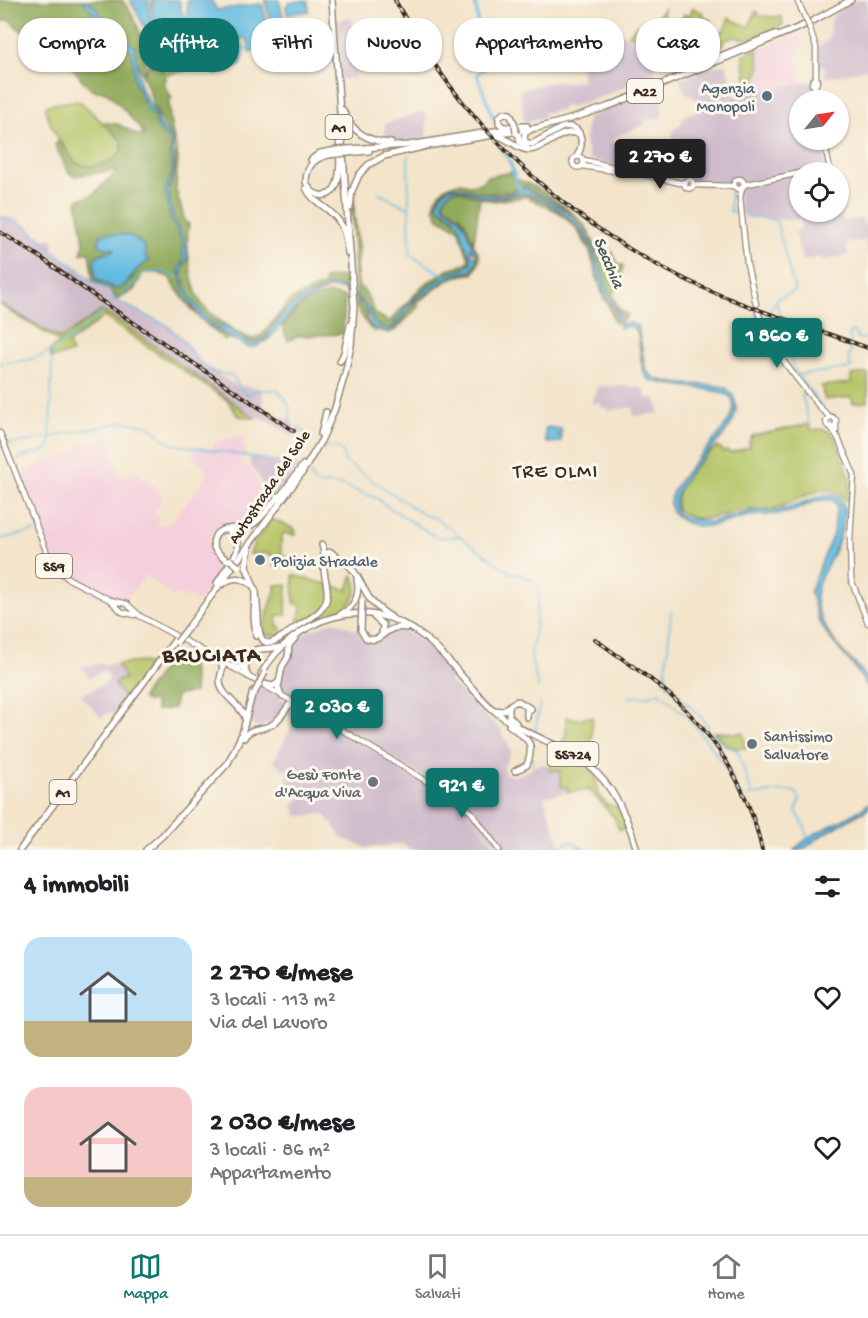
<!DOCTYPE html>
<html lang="it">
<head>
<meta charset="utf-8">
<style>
	:root { --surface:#fff; --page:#f6f6f6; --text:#202124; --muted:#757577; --line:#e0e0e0; --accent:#0f766e }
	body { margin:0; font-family:"Gochi Hand",sans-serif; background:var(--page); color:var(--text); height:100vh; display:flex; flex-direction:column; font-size:22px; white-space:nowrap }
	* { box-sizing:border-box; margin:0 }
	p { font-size:20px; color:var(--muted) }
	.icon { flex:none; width:33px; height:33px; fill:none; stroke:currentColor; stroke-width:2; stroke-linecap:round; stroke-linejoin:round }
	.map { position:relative; height:850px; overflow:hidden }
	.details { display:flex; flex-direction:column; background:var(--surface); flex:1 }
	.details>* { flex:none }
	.top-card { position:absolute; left:18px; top:18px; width:832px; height:54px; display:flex; gap:12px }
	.needle { width:39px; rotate:60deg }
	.controls { position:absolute; left:789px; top:90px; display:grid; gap:12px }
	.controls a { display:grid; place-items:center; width:60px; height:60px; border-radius:50%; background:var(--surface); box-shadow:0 2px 4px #0004; font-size:30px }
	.price { position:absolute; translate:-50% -51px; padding:0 14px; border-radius:6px; background:var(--accent); color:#fff; font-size:20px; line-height:39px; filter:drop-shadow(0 2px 3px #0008) }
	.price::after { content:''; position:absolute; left:50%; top:36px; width:18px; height:14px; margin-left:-9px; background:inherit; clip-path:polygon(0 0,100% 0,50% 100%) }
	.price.on { background:#222; color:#fff }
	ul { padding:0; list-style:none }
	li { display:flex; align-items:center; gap:18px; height:150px; padding:0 24px }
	li span { display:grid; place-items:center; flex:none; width:168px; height:120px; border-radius:18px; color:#555 }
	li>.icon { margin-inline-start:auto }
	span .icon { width:72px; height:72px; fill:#fffc; stroke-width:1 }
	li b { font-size:26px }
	h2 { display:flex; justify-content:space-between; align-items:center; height:72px; padding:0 24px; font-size:26px }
	.tag { padding:0 21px; border-radius:24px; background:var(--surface); box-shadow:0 2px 4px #0004; font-size:21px; line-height:54px }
	.tag.on { background:var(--accent); color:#fff }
	.dock { display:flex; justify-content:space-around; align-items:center; height:84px; border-top:2px solid var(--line); background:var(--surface); font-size:16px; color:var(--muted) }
	.dock a { display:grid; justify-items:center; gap:3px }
	.dock .on { color:var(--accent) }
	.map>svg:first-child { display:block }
</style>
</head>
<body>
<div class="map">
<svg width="868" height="850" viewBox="0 0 868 850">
	<rect width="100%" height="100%" fill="#fbf7ec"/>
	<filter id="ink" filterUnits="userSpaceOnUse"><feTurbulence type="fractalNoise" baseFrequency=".0167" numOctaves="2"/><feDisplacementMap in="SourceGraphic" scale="12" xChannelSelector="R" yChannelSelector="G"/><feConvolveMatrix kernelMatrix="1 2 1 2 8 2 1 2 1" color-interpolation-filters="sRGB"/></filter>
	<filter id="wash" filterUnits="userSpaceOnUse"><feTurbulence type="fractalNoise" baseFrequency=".008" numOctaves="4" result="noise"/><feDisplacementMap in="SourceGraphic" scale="24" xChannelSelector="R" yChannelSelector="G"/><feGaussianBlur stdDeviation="1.35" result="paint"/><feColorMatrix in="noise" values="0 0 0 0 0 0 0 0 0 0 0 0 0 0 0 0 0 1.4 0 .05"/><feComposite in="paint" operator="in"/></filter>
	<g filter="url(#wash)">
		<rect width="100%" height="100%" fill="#f3e4ca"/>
		<g fill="#f4cfdc">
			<polygon points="796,35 800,36 804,42 801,48 795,50 803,84 759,91 756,77 760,69 757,49"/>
			<polygon points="242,436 246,457 241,456 240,460 255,475 262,503 268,508 249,525 220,528 210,535 208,543 211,551 226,564 198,602 190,595 187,599 182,595 172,596 146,575 125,601 116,607 61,576 46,558 35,531 38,530 17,474 76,451 81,443 88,444 109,437 120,478 132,474 140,474 161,491 161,502 153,513 159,519 156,525 166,525 173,520 207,476 206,468 191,456 193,448 215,451 213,443"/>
		</g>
		<g fill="#d0bdcc">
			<polygon points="857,0 868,0 868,69 825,78 824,66 815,67 817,48 825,43 829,38 830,23 834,14"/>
			<polygon points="351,17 355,38 353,43 356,78 344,79 340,78 337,21"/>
			<polygon points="619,31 631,39 654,47 655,74 593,100 570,107 563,106 564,109 543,113 543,117 524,122 520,90 560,80 564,83 583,80 580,63 584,62 583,57 594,55 592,43"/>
			<polygon points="726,63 734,96 815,81 819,100 800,100 800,140 826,140 826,161 823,166 815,170 820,172 800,172 800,212 838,212 839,203 843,221 862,218 863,225 868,225 868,255 865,240 847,243 848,255 822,261 820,257 802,261 795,232 802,227 801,219 785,220 745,215 740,212 738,192 734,187 687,185 691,174 691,154 673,153 672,132 682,123 682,119 689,113 694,113 699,106 697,100 685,92 679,79"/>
			<polygon points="660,87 662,96 662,118 645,120 645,124 614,138 615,147 621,163 617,167 589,159 585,141 587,118"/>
			<polygon points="423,111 427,117 426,140 385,142 385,124"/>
			<polygon points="0,216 18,220 43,239 53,239 53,250 81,269 85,274 110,289 117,300 170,326 183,338 205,367 237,386 257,387 263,393 264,407 280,418 288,419 294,427 295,431 293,436 265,419 255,418 124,324 101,311 61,339 0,304"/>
			<polygon points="599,386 627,386 645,389 646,398 656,398 659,413 634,416 633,407 608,411 607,407 601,408 601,403 591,403"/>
			<polygon points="251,458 297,467 271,503 267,497 258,475 249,463"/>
			<polygon points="334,621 358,631 362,639 369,643 376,642 389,630 403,629 431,648 448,667 450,682 501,730 502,736 508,742 511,753 504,767 505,774 515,776 530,770 534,766 549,764 551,771 560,769 562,787 567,786 568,792 544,797 562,850 501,850 457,797 279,691 281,675 290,647 297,639 310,630"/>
			<polygon points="99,664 117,664 125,679 116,685 125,699 114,715 109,712 101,718 81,695 107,682 109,678 104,670 89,678 81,667"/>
			<polygon points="260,685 285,700 286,705 274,722 258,728 252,725 250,718 254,700"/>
			<polygon points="290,705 296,705 323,720 458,801 466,808 498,850 410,850 403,843 366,848 342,838 325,814 298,816 293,806 302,795 289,793 285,782 288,780 287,770 281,770 282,767 273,762 295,721 286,715"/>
		</g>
		<g fill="#b5c568" stroke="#787843" stroke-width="1.5">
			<polygon points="664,8 662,29 656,41 649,42 628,35 638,24 649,32 658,22 655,19"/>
			<path d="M693,8L704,13L702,17L711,20L706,32L714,36L717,31L723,32L729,18L749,27L756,11L758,12V16L782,17L783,25L750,39L734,37L726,40L717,52L676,71C671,60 659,49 662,37L673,41L684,14L689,16Z"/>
			<polygon points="192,49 197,68 165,75 154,53"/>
			<polygon points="757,49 760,69 756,77 759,91 749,93 742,55"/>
			<path d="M73,101L81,102L119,138L123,144C121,162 92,171 77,163C66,157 47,120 45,107L47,105Z"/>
			<polygon points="0,304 61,339 101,311 124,324 255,418 238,416 228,401 104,317 68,344 72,353 51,358 50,350 60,342 0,305"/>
			<polygon points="868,373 868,402 853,403 852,397 825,400 821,386 851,383 851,375"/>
			<path d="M809,424L811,430L821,429L828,431L835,438L850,477V503C845,498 838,491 831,490C810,489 792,505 772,509C763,510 754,509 744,510C720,514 700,527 677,510C671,489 700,459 717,447L722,449L723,452L728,451L730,453L750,447L749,442L752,436Z"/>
			<path d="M271,519L295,529L296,535L284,533C278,540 282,549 282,556L292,558L290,565L274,566L272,556L269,553L250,554L254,543Z"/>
			<path d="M353,574C370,608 322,620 298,624V618L302,610L300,605L294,603L293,575L348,590Z"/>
			<polygon points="275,585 287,585 286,615 278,615 277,626 281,627 281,636 261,634 275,591"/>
			<polygon points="144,662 150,666 125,699 115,685 117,681 125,679 117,664"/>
			<polygon points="566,717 583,720 584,717 593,717 590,765 560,746 566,735"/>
			<path d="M714,732L743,733L746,748C730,750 724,743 714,732Z"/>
			<polygon points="554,748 575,758 596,776 598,793 607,805 619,807 628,829 619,830 614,817 589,790 568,792 567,786 561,787 560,770 550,771 549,762 555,761"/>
		</g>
		<g fill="#90aa5c" stroke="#666a3d" stroke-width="1.5" fill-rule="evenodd">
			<path d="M0,0H82L94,13L99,23L132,51L135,83L151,113L155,117L157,126L171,143L172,172L165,191L170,217L183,243V264L178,269C183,290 193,318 214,329C222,333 228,335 235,340L229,338L225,340C199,320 186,305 169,277L158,273H143L134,290L117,300L110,289L93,280L89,252L81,254L84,243L77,200L92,195L118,170L74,176L69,173L55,145L59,140L75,162C90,171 116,164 123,147L119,138L102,122L118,124L137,135H145C139,126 114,98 106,92C102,90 96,92 92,90C86,87 58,49 53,41H33L9,20L3,21L0,18ZM105,233C125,234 131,233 145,247V255L149,261L138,268L130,280L100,281L96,278L94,260L101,253L115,250L114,248H104L98,243L101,234Z"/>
			<path d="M87,0H122C139,21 148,48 144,74L154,53L165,75V87L172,98L169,100L170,120L178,158L176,190L185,221L189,224C185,243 191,285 200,301C209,316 236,333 252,339L262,335L291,299L325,285L323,279L345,276L348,292L343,288L330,286C320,293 304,294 295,303C290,307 283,313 279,318C274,325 267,339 258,341C246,345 239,335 230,330C225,326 218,327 213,323C196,314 186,290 181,273L187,259V250L173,217L168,191L175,174L176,148L173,140L154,108L149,90L136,60L135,47L107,25L96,8Z"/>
			<path d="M512,172L515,179C537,185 574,210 587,229C593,237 594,246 599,254L612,251L619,265H623L621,285L612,294L619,308L628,315L623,320C619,311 613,304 609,295C597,271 598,243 580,222C565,205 543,197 525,187C511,192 501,194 487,193C465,192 446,173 436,206L457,221L471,257L470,263L464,268L451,272L417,294L405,307L393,326L390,328L375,324L370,310L356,296L352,208L354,196V214L359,254L356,265L358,285L366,293L376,314L389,322L423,285L451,268L464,264L469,260L459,230L439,218L434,208L436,198L445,187L461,182L468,185L481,183L486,177Z"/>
			<path d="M455,190C468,192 481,200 495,199C506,199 517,192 527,195C563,206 592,235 596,273C598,292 617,305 615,324L608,305L604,299L589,250L576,228L558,212L527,197L494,201L480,198L474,242C468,233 468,222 459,214C465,222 467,228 470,237C477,254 486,253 473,274C455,275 446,280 433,291C428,296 422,298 417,303L419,306L396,330L389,333L376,330L375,332C364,326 364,315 356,308V301L366,311L368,325L384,331L394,330L415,302L425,293H430L452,275L472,272C474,267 477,263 477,258C478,254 464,223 461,218C455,211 447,210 443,202L449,192Z"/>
			<path d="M331,294L345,297L343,334L298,336L288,341L282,326C297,307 306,298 331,294Z"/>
			<polygon points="191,656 195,692 176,696 174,708 156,711 154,701 147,702 142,698 145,693 170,659"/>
		</g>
		<g fill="#64bbe1" stroke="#507280" stroke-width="1.5">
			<path d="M82,0H87L96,8L107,25L135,47L140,87L157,116L160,124L173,142L174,172L168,191L173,217L185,241L187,250V259L181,272L190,297L208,320L215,325L227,328L247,342L255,343L267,338L270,331L279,321V318C288,310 292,304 302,298C307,295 315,295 319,292C323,290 327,286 331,286C342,284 361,299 367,307C377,319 369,329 392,328L405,308L418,295L451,272L464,269L471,263C471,257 470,255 467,249C457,223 465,223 437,206C445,176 463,190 483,194C498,197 511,194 524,188C533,194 541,196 550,201C587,221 595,250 606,288C609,299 619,307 619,318L623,324L631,323L638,327L645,368C654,389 705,382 723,387C729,389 733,395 735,400C748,436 661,475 677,514L687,518L710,522L752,511H777L828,494H834L841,499C849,514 839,541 832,556C826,570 815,583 816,599C817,619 835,644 849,658C858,667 868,674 868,688L855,668L828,636L819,622L810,591L833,534L837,505L833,500C818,497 804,507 790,512C776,516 763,514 749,516C726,520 707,534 683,521C679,519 676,517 673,513C652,482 750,426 731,398C722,386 666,388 648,379C637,366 643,336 634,328C630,325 624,327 620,328C616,322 618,316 615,310C613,304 608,301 605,295C598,281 597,266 592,251C582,224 555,203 529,194C515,190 501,200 484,197C465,193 453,179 442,202C445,211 455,212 460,219C468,229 469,241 476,251L474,252L470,246L472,256L476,255C477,261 474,267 470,271L452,275L429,292L425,293L415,300L393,330L384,331L370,326V318L364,306L344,290L330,288L299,304L269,339L256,347H247L203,321L186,296L178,268L183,264V243L170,217L165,191L172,172L171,143L157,126L155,117L147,108L135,83L132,51L99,23L94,13Z"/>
			<polygon points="130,0 149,0 151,29 145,28"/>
			<polygon points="152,0 178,0 180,2 184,24 153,26"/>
			<polygon points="187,0 211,0 217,10 260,4 263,6 271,45 250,53 247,40 244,38 234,39 232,32 225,30 215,23 208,27 207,33 193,35 189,26 187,24"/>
			<polygon points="265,0 279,0 291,47 281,51 277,50"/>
			<polygon points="305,0 308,2 309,11 287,14 286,7 289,3"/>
			<polygon points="225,33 231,34 234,42 241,40 245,50 241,65 216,75 213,73 206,54 197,51 196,43 220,37"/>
			<path d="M105,233C125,235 130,232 145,247V255L149,261L138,268L124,286L115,289L96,278L94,260L98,255L115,250L114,248H104L99,245L100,236Z"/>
			<polygon points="548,427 561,429 562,433 558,435 562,436 561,442 546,443 545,429"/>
			<path d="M868,804V809L824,834L802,850H794C815,828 845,823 868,804Z"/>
		</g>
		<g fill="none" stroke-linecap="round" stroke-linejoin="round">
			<g stroke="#64bbe1" stroke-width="1.5">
				<polyline points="408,155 410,255 447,277"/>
				<polyline points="731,188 730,211 739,214"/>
				<polyline points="378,193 407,207"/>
				<polyline points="745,216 776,220 795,291 776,299 779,313"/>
				<polyline points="0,217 18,222 27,227 62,257"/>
				<polyline points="64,259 90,280 112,293"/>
				<polyline points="121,303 166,325 184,342 196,359 207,368 216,373 232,375 240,388"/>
				<polyline points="109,305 135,284 143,273 164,272 180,278"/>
				<polyline points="770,308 776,303"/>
				<polyline points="755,311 760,327 771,345"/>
				<polyline points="776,322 782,325 793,368 806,387"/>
				<path d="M0,363C11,362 23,362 34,358C59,350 83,330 102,312"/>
				<polyline points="798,375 851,368 848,357 850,355 850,331 853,331 859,339 868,338"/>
				<polyline points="806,386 823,408"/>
				<polyline points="241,390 249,395 257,390 277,390 285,398 290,409"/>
				<polyline points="806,391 802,394 809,424"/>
				<polyline points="290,411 290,421 293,425"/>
				<polyline points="126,422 147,425"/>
				<polyline points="149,426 169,443 184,446"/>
				<polyline points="297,426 312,440"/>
				<polyline points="0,427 6,441 12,444 47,438"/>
				<polyline points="51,437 124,422"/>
				<polyline points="185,446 223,452"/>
				<path d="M324,447C337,447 344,445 344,461L412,507L427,516L435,518L509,572C516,573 528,577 535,582"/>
				<polyline points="225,452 297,466"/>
				<path d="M18,460C27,452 43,456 50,446L52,353"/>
				<polyline points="308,470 309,471"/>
				<polyline points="310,473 313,481 318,484 341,485 379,499 382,503 436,537 460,537"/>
				<polyline points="0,539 36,531"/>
				<polyline points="537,584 539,586"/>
				<polyline points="671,611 665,682 698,714 722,744 738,751 752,795 772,793"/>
				<polyline points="535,630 539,588"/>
				<polyline points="534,634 534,632"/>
				<polyline points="534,636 531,658 538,688"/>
				<path d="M628,697L650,696L659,692C692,717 722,756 739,795L743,797"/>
				<polyline points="535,732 540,703"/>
				<polyline points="532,758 533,766"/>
				<polyline points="773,792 792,791 797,793 800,801 796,811 805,827 807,839"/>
				<polyline points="748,796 750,796"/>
				<polyline points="563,844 572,842 585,850"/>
			</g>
			<g stroke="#64bbe1" stroke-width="3">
				<polyline points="475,0 484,68 477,75 494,120"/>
				<polygon points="183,15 188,16 188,18 183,17"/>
				<polyline points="500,147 510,162 520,191"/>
			</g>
		</g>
	</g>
	<g filter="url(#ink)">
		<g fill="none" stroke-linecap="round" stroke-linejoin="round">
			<polyline stroke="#cebfa8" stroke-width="5" stroke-dasharray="5 2.5" stroke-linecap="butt" points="262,612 262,613"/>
			<g stroke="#978774" stroke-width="7">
				<g id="major">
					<polyline points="797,0 805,17"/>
					<polyline points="809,26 816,47 816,80"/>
					<polygon points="813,80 817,81 816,85 812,84"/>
					<polyline points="814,85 817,100"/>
					<polyline points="824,140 830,170"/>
					<circle cx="578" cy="162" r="5.5"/>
					<polyline points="584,160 680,183 686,182"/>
					<polyline points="582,166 627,173"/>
					<polyline points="801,172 823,168"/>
					<circle cx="739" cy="184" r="5"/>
					<circle cx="689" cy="184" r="4.5"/>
					<polyline points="694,185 734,186"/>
					<polyline points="743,185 800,173"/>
					<polyline points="742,188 740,198 747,264 756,304"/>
					<path d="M758,311C768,348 798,379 821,409L830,417"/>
					<polyline points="834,426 830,427 827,425 826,422 828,418 832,417 836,420 836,432"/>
					<polyline points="831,427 838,438 854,475 850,538 851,579 868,623"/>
					<polyline points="0,433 47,553 58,570 69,579 110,600 127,604 140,616 176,636"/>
					<polyline points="113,603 122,612 135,615"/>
					<polyline points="182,639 313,713 333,719"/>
					<polyline points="325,712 329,713 342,730 456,799 472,813 499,850"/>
				</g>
			</g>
			<g stroke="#978774" stroke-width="8">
				<g id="highway">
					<polyline points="809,23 851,0"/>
					<polyline points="708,61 775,34"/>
					<path d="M343,110C350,132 370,142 391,143"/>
					<polyline points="515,125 510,114 504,113 499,117 499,123 503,127 527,126"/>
					<path d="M530,130L525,133L524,139L526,142L532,144L561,128C581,121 586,143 577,156"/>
					<polyline points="518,133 520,142 527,146"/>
					<path d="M498,136C509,138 517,150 529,150C546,149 562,127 579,134"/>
					<polyline points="348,149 409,145 513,128"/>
					<polyline points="348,153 369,151"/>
					<path d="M337,154C319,155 306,163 306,182C309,189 312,193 319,195C350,201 337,135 338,118"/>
					<polyline points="311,160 320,153 337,150"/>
					<path d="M306,188C313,204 332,208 340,223C346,232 346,243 348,253"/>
					<polyline points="350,208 352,191 359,175 368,165 384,156 427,146 537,128 567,120 607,107 807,24"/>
					<polyline points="340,361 344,353 350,325"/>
					<polyline points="321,434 326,412"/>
					<polyline points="278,499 303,465"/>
					<polyline points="249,549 246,566 256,592 258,615"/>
					<polyline points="325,556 327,553 331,552 340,560"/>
					<path d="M229,561C222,556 210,550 214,539C218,523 241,532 252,525C263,518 271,505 278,496"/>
					<path d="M329,561C353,555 359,583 370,599C376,607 383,612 391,617"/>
					<polyline points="217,583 237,552 238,542 236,536 227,530"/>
					<path d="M223,584C232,576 243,577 252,585"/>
					<path d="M341,614C355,607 360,594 357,579"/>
					<polyline points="254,615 255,596"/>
					<polyline points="254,617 256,636"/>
					<path d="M258,617C259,655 272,644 295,628C306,620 321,615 326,601C330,589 324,580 324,568C324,560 325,553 322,545"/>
					<polyline points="374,617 383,625 382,634"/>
					<path d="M361,630L366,638C384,645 382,624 406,628"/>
					<polyline points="184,633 302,473 322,439 334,411 345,374 351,346 354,307 332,0"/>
					<path d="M220,661L223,667C222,671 220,676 220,681C220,696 241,704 245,718"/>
					<polyline points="246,664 245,670 248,676"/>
					<path d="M230,666C248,672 242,661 251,653C257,646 271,650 279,647"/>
					<path d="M261,674C295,616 368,592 424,637C452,659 470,691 497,713C518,730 542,738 565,750C606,770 625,808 637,850"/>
					<polyline points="259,683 273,686 279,682"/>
					<polyline points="281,695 278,687 282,667 288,657 289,645 296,637"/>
					<polyline points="509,707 509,716 516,723"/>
					<polyline points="527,707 527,717"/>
					<polyline points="494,710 503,711 513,703 518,701 531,709"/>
					<path d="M509,725C526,739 536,740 527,765L515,771"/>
					<path d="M244,738C250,726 263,731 273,724C280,719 284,712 289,705L298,704"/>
					<polyline points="20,850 175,640"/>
					<polyline points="146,850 162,836 228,763 242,734 253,691"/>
				</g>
			</g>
			<use href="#major" stroke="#fff" stroke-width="4.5"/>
			<use href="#highway" stroke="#fff" stroke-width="5"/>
			<g stroke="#3b2a1e" stroke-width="4">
				<g id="rail">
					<path d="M395,0C465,129 571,229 706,289C758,312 814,328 868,348"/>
					<polyline points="0,232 37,255 100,300 294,431"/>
					<path d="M595,639C616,655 638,669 658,685C711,727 748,785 762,850"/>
				</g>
			</g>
			<use href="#rail" stroke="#fbf7ec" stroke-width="1.5" stroke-dasharray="4.5" stroke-linecap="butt"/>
			<g stroke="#978774" stroke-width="7" stroke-linecap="butt">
				<polyline id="major-bridge" points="805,17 809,26"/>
			</g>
			<g stroke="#978774" stroke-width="8" stroke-linecap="butt">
				<g id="highway-bridge">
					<polyline points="515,125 516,133"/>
					<polyline points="337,150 348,149"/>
					<polyline points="337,154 348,153"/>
					<polyline points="230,560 238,566"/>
					<polyline points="361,630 362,601"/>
					<polyline points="177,642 184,633"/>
					<polyline points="254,694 265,672"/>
				</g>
			</g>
			<use href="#major-bridge" stroke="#fff" stroke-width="4.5"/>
			<use href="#highway-bridge" stroke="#fff" stroke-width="5"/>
		</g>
	</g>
	<g fill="#5c6f8a" stroke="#fbf7ec" stroke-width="2">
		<circle cx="767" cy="96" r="6"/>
		<circle cx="260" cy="560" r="6"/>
	</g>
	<g fill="#6b7280" stroke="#fbf7ec" stroke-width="2">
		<circle cx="752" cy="744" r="6"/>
		<circle cx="373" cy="782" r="6"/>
	</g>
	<g text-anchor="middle" stroke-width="6" stroke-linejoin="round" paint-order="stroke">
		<g fill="#fbf7ec" stroke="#75685c" stroke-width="1.5">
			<rect x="627" y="79" width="36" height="24" rx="4.5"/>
			<rect x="325.5" y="115" width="27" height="24" rx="4.5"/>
			<rect x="36" y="554" width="36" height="24" rx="4.5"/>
			<rect x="547.5" y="742" width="51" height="24" rx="4.5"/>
			<rect x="49.5" y="780" width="27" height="24" rx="4.5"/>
		</g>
		<g font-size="15" font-weight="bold" fill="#3b2a1e">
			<text x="645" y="96">A22</text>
			<text x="339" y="132">A1</text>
			<text x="54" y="571">SS9</text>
			<text x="573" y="759">SS724</text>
			<text x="63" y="797">A1</text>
		</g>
		<g font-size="16" fill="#4e5e75" stroke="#fbf7ec" text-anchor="end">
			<text x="755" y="93">Agenzia<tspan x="755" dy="18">Monopoli</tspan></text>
			<text x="272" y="566" text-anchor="start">Polizia Stradale</text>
		</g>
		<g font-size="16" fill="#3b2a1e" stroke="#fbf7ec">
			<text transform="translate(268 486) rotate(-56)" y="6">Autostrada del Sole</text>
		</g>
		<g font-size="16" fill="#5b616d" stroke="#fbf7ec" text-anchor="start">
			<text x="764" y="741">Santissimo<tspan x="764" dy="18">Salvatore</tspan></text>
			<text x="361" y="779" text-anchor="end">Gesù Fonte<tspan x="361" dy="18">d'Acqua Viva</tspan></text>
		</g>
		<g font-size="18" font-style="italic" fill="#475658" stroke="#fbf7ec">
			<text transform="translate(610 262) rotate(67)" y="6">Secchia</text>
		</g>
		<g font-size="20" letter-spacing="1.5" fill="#3b2a1e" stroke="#fbf7ec">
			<text x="556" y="477">TRE OLMI</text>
		</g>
		<g font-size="22" font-weight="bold" letter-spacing="1.5" fill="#3b2a1e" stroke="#fbf7ec">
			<text x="212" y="661">BRUCIATA</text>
		</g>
	</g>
</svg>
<div class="controls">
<a><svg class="needle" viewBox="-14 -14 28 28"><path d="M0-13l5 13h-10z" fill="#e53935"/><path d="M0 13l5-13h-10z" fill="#757577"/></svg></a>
<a><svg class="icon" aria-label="locate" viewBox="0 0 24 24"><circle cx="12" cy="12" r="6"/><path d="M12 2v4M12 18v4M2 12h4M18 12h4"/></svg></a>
</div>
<b class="price on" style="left:660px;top:190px">2 270 €</b>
<b class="price" style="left:777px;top:369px">1 860 €</b>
<b class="price" style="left:337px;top:740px">2 030 €</b>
<b class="price" style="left:462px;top:819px">921 €</b>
<div class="top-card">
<a class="tag">Compra</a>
<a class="tag on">Affitta</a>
<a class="tag">Filtri</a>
<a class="tag">Nuovo</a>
<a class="tag">Appartamento</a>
<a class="tag">Casa</a>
</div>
</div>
<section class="details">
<h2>4 immobili<svg class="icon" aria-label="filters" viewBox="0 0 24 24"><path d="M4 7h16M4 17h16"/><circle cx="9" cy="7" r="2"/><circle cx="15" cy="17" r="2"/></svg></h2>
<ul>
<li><span style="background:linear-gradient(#bfe0f5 70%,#c2b280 0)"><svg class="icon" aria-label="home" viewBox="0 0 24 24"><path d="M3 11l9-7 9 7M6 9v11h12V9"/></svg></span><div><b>2 270 €/mese</b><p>3 locali · 113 m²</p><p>Via del Lavoro</p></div><svg class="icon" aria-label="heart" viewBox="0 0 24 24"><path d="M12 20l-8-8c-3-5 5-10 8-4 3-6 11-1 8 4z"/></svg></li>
<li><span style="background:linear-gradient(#f6c9c9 75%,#c2b280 0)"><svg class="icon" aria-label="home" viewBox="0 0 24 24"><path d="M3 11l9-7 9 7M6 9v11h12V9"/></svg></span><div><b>2 030 €/mese</b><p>3 locali · 86 m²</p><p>Appartamento</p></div><svg class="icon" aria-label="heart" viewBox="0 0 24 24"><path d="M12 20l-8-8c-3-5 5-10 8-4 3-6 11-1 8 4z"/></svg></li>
</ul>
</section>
<nav class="dock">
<a class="on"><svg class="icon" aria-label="map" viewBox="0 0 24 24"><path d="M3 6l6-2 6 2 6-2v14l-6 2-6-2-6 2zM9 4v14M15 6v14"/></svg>Mappa</a>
<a><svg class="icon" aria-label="saved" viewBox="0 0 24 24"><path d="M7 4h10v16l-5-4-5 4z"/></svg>Salvati</a>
<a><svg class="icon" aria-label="home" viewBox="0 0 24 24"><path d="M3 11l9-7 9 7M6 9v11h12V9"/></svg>Home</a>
</nav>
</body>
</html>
